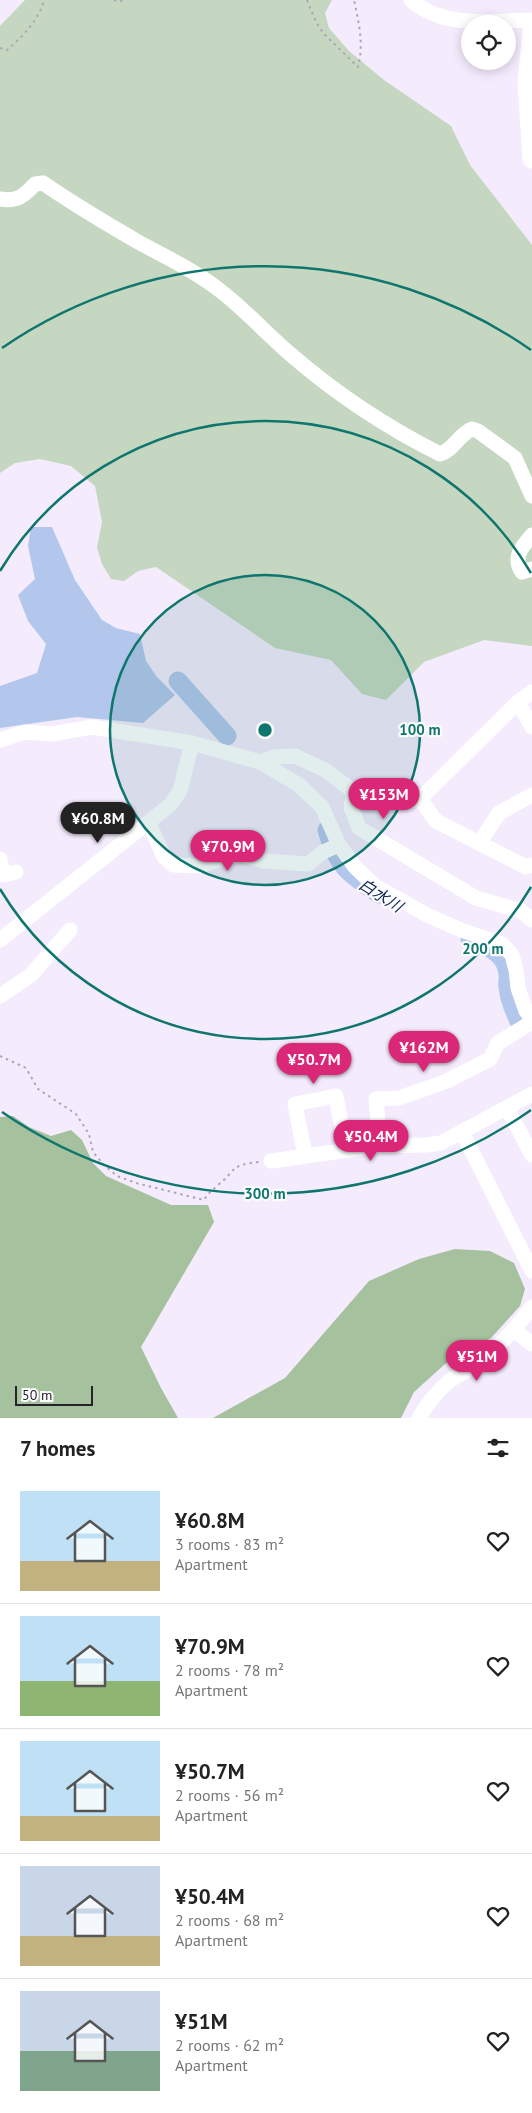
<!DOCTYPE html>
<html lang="en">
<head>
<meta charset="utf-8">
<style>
	:root { --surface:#fff; --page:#f6f6f6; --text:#222; --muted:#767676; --line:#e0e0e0; --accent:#db2777 }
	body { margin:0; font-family:"PT Sans","Noto Sans JP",sans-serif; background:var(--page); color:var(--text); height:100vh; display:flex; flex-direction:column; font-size:19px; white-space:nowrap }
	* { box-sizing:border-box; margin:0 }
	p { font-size:16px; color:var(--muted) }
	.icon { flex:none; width:28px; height:28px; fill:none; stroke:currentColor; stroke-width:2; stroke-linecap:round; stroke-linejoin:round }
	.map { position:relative; height:1418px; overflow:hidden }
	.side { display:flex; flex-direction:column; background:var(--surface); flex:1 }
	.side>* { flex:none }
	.controls { position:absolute; left:461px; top:15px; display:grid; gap:10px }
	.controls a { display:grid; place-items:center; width:55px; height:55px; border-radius:50%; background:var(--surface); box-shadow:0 2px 12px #0003; font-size:25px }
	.scale { position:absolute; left:15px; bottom:12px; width:78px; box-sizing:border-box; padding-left:5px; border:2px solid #27222c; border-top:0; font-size:14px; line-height:18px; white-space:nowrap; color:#27222c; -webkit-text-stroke:4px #fcfcfc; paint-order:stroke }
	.price { position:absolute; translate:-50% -42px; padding:0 11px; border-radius:18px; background:var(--accent); color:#fff; font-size:16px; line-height:32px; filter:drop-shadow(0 1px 2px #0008) }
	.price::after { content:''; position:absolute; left:50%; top:30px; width:15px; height:11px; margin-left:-8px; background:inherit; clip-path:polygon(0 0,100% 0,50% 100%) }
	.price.selected { background:#222; color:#fff }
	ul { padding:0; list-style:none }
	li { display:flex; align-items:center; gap:15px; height:125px; padding:0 20px }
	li+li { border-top:1px solid var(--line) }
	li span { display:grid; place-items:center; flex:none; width:140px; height:100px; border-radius:0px; color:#555 }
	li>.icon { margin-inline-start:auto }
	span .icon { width:60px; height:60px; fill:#fffc; stroke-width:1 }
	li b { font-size:21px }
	h2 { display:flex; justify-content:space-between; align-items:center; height:60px; padding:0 20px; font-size:21px }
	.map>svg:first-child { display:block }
</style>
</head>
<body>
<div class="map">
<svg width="532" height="1418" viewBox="0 0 532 1418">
	<rect width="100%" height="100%" fill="#f4ebfc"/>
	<polygon fill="#c5d7c0" points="25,0 332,0 325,13 329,28 349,51 384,80 451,126 470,165 532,245 532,646 484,640 424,662 386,700 362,694 331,660 275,648 156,567 138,571 124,581 111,579 102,564 97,547 102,522 95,486 71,466 40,459 15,463 0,473 0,26"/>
	<g fill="#a6c19e">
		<polygon points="13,1116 29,1127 51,1136 71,1130 82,1140 93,1163 106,1176 171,1205 208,1205 214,1222 141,1347 161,1388 178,1418 0,1418 0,1117"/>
		<polygon points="455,1249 490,1251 514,1263 525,1289 520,1306 491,1338 445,1364 414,1392 401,1418 213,1418 285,1378 369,1281 419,1259"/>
	</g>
	<polygon fill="#b3c7ed" points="31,527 52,527 75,580 102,620 116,628 140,634 146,661 157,677 175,695 143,723 77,717 0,728 0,686 37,673 46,644 28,621 18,595 35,579 28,546"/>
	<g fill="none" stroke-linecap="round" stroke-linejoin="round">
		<g stroke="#b3c7ed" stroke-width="19">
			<polyline points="178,681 227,736"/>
			<path d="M327,830C336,865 350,875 379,894"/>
			<path d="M470,939C487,946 507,953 508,975C509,979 507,983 508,987C509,999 514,1010 519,1021L524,1018"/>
		</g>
		<g stroke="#ada6b4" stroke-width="2" stroke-dasharray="2.5 4" stroke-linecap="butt">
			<polyline points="114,0 119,2 123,0"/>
			<path d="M307,0L316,22L323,33L358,67C364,44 359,24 354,0"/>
			<path d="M0,48L7,50C22,37 39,20 44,0"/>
			<path d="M0,1056L26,1068L38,1089L76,1114L89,1134L93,1152L104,1165L117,1176L136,1183L204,1200C208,1193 212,1191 218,1185C237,1170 229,1165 259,1162"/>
		</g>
		<g stroke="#fff" stroke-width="15">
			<path d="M411,0C444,29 492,21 532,20"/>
			<path d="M0,199C17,202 24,196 35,184L43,183C75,205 107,224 140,243C168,258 197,272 222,292C246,311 266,333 289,353C335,393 386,427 440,454C454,450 459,434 472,429L478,431L515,458L532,496"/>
			<path d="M532,535C522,547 512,557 522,572L532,569"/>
			<polyline points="518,702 532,727"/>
			<polyline points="0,740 25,732 52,734 92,727 192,743 260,762 299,785 322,807 339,845 355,867 375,886 427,915 461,930 502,944 512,955 516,970 518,988 526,1011 532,1019"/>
			<polyline points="260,762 274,757 295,756 325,770 354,792 384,805 420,799 518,702 532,692"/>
			<polyline points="354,792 351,807 359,828 476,898 521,911 532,920"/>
			<polyline points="420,799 436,821 526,867 532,865"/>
			<polyline points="149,823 164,857 173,865 199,866 227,857 242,855 264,861 308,864 323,852 339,845"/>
			<polyline points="479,843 499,813 532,795"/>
			<polyline points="0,859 3,875 16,872"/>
			<polyline points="0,940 170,805 180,791 192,743"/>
			<polyline points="0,996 31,975 70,930"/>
			<polyline points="507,1108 532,1155"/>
			<polyline points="462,1132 532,1271"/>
			<polyline points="380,1146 376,1099 399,1098 447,1081 490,1059 498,1043 532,1022"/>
			<polyline points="305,1156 295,1104 336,1096 346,1150"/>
			<polyline points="271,1161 376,1146 426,1145 441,1143 532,1094"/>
			<polyline points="514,1330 532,1344"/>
			<path d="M419,1418C426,1405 437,1392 448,1382C457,1375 469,1370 478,1363C499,1347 516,1328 532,1307"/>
		</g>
		<polyline stroke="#fff" stroke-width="19" points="532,30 527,83 532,159"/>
	</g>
	<circle cx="265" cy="730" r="155" fill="#0f766e" fill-opacity=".12"/>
	<g fill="none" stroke="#0f766e" stroke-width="2.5">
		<circle cx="265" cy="730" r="155"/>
		<path d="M531 887A309 309 0 0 1 0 889M0 571A309 309 0 0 1 531 573"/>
		<path d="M531 1110A464 464 0 0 1 2 1112M2 348A464 464 0 0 1 531 350"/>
	</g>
	<g text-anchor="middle" stroke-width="4.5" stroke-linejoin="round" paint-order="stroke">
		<g font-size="16" font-style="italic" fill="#112654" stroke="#fcfcfc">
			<text transform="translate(381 895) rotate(32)" y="6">白水川</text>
		</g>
	</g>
	<circle cx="265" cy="730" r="8" fill="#0f766e" stroke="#fcfcfc" stroke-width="2.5"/>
	<g font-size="15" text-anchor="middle" font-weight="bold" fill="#0f766e" stroke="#fcfcfc" stroke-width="4.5" stroke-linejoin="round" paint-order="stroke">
		<text x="420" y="735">100 m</text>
		<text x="483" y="954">200 m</text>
		<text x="265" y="1199">300 m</text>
	</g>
</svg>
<div class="controls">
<a><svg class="icon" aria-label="locate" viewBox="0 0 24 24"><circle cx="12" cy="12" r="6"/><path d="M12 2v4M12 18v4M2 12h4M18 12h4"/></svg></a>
</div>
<div class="scale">50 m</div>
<b class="price" style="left:384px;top:820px">¥153M</b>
<b class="price selected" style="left:98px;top:844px">¥60.8M</b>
<b class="price" style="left:228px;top:872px">¥70.9M</b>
<b class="price" style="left:424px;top:1073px">¥162M</b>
<b class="price" style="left:314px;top:1085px">¥50.7M</b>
<b class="price" style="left:371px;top:1162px">¥50.4M</b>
<b class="price" style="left:477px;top:1382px">¥51M</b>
</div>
<section class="side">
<h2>7 homes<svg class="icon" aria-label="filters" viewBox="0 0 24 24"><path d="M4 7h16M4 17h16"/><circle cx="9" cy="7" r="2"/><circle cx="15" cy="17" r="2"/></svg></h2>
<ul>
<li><span style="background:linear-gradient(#bfe0f5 70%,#c2b280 0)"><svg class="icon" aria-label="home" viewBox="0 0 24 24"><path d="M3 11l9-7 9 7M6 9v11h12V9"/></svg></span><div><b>¥60.8M</b><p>3 rooms · 83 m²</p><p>Apartment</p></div><svg class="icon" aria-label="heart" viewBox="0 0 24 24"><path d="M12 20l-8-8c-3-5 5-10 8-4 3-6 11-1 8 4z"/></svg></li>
<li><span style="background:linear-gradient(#bfe0f5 65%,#8fb573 0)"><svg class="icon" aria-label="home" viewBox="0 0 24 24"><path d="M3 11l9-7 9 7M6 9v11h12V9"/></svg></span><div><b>¥70.9M</b><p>2 rooms · 78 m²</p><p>Apartment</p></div><svg class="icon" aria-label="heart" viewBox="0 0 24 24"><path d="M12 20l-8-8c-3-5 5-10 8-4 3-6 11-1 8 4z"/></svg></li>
<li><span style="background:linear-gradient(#bfe0f5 75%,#c2b280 0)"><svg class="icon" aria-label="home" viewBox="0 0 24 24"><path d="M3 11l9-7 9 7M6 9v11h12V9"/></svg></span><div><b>¥50.7M</b><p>2 rooms · 56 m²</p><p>Apartment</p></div><svg class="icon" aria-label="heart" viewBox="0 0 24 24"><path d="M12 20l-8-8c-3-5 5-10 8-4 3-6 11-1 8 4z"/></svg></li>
<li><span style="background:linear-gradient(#c9d6e8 70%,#c2b280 0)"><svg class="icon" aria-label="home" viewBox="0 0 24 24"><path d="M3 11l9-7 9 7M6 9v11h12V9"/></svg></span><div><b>¥50.4M</b><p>2 rooms · 68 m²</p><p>Apartment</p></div><svg class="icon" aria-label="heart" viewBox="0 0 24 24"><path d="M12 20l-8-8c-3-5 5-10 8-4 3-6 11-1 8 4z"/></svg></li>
<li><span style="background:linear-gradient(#c9d6e8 60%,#7fa58c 0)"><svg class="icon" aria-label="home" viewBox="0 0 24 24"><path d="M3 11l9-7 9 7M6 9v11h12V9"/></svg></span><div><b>¥51M</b><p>2 rooms · 62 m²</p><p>Apartment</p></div><svg class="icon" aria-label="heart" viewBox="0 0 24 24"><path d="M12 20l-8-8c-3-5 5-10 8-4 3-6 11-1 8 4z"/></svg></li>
</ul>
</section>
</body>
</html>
